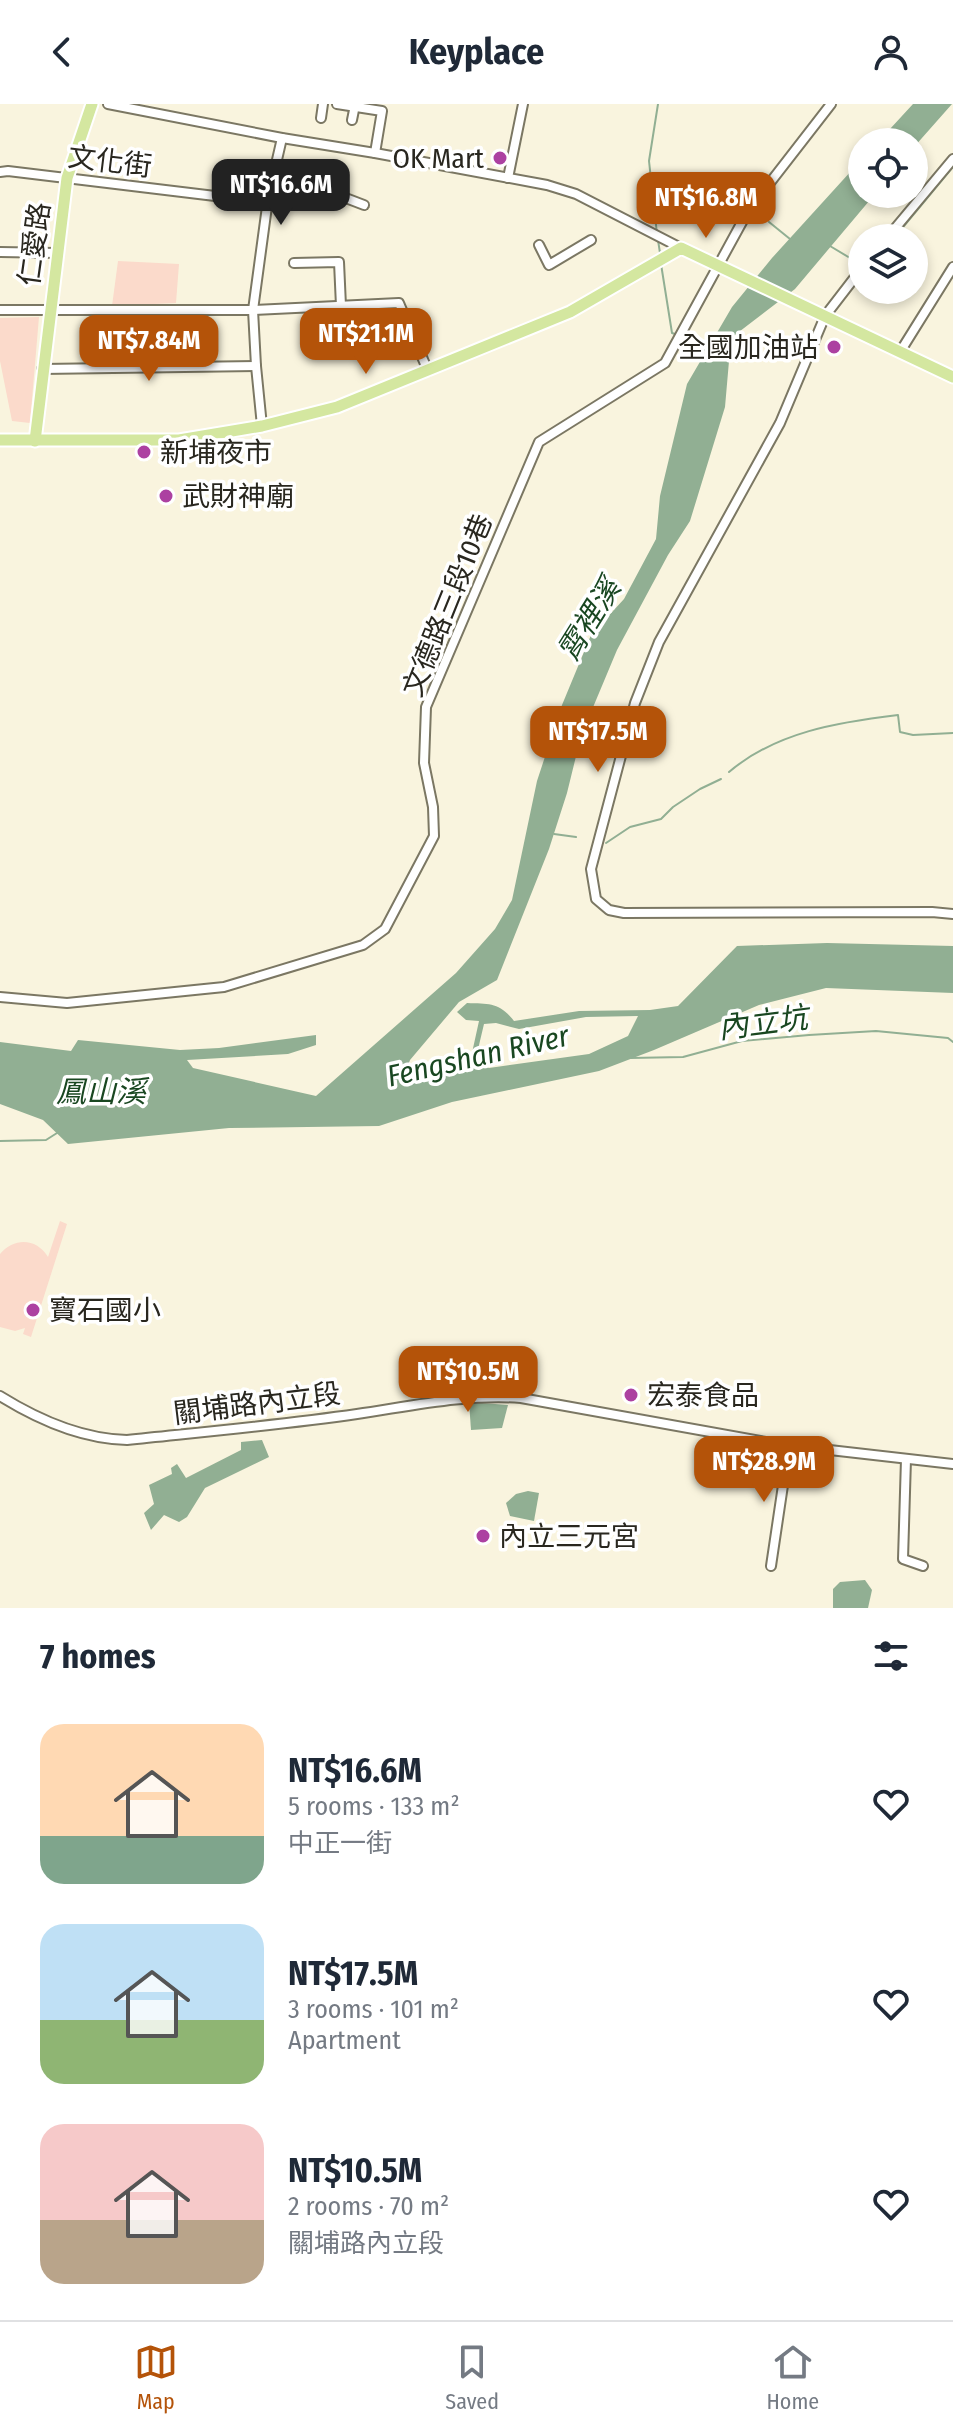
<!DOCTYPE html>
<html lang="en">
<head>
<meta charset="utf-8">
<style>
	:root { --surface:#fff; --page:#f2f2f3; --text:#1f2937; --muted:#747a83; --line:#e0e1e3; --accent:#b45309 }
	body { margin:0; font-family:"Fira Sans Condensed","Noto Sans TC",sans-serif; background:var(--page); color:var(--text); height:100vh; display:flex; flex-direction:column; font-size:30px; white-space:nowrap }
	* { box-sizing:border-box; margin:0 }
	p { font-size:26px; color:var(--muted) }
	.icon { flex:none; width:44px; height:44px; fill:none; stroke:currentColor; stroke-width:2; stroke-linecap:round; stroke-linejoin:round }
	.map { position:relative; height:1504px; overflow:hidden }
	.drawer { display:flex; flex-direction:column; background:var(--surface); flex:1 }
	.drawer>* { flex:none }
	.buttons { position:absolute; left:848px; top:24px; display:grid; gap:16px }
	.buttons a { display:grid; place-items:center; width:80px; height:80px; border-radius:50%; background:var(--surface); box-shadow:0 4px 12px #0003; font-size:40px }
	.price { position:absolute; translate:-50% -68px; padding:0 18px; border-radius:16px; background:var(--accent); color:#fff; font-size:26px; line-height:52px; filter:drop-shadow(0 2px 4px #0008) }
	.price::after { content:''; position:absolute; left:50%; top:48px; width:24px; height:18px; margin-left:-12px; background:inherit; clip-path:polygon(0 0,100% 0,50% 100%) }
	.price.on { background:#222; color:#fff }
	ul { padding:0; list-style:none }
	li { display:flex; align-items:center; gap:24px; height:200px; padding:0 40px }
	li span { display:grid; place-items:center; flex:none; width:224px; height:160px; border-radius:24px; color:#555 }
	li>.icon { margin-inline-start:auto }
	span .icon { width:96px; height:96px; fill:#fffc; stroke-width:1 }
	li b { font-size:34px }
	h2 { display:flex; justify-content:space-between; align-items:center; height:96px; padding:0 40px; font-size:34px }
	header { display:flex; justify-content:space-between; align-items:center; height:104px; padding:0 40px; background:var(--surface); font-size:36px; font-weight:700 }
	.tab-bar { display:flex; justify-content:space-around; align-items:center; height:112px; border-top:2px solid var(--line); background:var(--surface); font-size:22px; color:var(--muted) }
	.tab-bar a { display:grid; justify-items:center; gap:4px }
	.tab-bar .on { color:var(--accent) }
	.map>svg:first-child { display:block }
</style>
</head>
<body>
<header><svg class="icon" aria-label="back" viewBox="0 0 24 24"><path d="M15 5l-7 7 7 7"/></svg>Keyplace<svg class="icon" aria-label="person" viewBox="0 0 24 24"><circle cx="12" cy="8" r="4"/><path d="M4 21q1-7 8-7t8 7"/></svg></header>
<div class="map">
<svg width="953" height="1504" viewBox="0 0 953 1504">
	<rect width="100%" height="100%" fill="#f9f4de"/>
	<g fill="#fbdacb">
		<polygon points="118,157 179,160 176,199 112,202"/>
		<polygon points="39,213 30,319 12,317 0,257 0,214"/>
		<path d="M60,1117L67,1120L31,1233L23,1230L25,1224L15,1227L0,1223V1150C14,1133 37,1134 48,1153Z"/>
	</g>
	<g fill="#91af93" fill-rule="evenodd">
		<polygon points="913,0 952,0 914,43 914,38 878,38"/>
		<path d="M862,55V90H875L795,185L731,234L725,303L690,417L668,451L617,546L581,632L567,689L549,745L497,876L459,898L410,956L402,978L470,958L479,917L466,916L457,908L467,899C490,900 499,898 514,917L579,907L650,906L678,902L737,842L827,839L953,842V889L826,884L759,901L654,946L599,967L452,998L379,1022L229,1024L68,1040L43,1016L0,1000V938L71,947L78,936L180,946L219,944L316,931V941L288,950L187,956L193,964L316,992L456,869L495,825L512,796L537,677L562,601L591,531L624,495L656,435L660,392L687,280L732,203L772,154ZM638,912L628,932L589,950L489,964L475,958L484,920L496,919L519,925L586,913Z"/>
		<polygon points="469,1298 508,1301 502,1324 471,1326"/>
		<polygon points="262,1336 269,1353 205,1384 187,1413 179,1418 164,1411 151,1426 144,1409 154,1400 149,1381 172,1370 171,1364 177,1360 186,1374 241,1346 241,1338"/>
		<polygon points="528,1387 539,1389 534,1417 510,1412 506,1399 516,1390"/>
		<polygon points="865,1476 872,1486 868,1504 833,1504 833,1485 840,1478"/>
	</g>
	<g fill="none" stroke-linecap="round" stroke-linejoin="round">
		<g stroke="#91af93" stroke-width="2">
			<polyline points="769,118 790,135"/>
			<polyline points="657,130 649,57 658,0"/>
			<polyline points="894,134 953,63"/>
			<polyline points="658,136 660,149"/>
			<polyline points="830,142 850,154"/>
			<polyline points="661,160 672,229 675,230"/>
			<polyline points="681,233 707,247"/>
			<path d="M729,668C776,628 839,618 898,611L900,628L913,631L953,629"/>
			<polyline points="554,730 576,733"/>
			<polyline points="606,739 630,723 661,715 673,703 700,685 721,675"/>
			<polyline points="630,954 683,953 742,937 809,931 876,927 948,934 953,938"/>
			<polyline points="0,1037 46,1036 57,1029"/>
		</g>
		<g stroke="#7b7763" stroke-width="12">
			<g id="minor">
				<polyline points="108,0 282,34 375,49 547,81 576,90 681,144"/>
				<polyline points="337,0 382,7 375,49"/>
				<polyline points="321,14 323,0"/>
				<polyline points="352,16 355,1"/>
				<polyline points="0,68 8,67 215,92"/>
				<polyline points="508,74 523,0"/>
				<polyline points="309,80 364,101"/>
				<polyline points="887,134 953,55"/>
				<polyline points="539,141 549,161 591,136"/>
				<polyline points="0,148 57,149"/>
				<polyline points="294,159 339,158 341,202"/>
				<polyline points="862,164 825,212 780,319 659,538 635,599 591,765 596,795 609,806 624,809 932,808 953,810"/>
				<polyline points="0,206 253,206 399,199 428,267"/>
				<polyline points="900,248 953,163"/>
				<polyline points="42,265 256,262"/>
				<polyline points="262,322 256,262 253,206 268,95 282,34"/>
				<polyline points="0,893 67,899 224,883 363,841 385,825 434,732 433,703 424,659 426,603 539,338 665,259 748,107 831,0"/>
				<path d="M0,1292C37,1315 83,1335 127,1336C203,1328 281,1321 357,1310C412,1302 465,1290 521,1294L777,1340L953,1360"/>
				<polyline points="906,1355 903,1455 923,1462"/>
				<polyline points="771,1462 789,1341"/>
			</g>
		</g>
		<g stroke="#fff" stroke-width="15">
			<g id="major">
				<polyline points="0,336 179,336 262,322 337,303 570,208 681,144 953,273"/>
				<polyline points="35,337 67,74 92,0"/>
			</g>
		</g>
		<use href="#minor" stroke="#fff" stroke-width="8"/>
		<use href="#major" stroke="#d4e7a0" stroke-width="11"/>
	</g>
	<g fill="#ac41a1" stroke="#fff" stroke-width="3">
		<circle cx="500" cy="54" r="8"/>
		<circle cx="834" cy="243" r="8"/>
		<circle cx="144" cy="348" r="8"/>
		<circle cx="166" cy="392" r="8"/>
		<circle cx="33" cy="1206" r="8"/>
		<circle cx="631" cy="1291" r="8"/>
		<circle cx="483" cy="1432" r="8"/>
	</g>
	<g text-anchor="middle" stroke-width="7" stroke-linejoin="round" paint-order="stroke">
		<g font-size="28" fill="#29271f" stroke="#fff" text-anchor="start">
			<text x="484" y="64" text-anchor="end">OK Mart</text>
			<text x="818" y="253" text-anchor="end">全國加油站</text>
			<text x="160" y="358">新埔夜市</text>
			<text x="182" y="402">武財神廟</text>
			<text x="49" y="1216">寶石國小</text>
			<text x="647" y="1301">宏泰食品</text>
			<text x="499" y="1442">內立三元宮</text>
		</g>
		<g font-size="28" fill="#29271f" stroke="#fff">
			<text transform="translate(110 57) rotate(7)" y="10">文化街</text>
			<text transform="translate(34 140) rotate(-82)" y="10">仁愛路</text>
			<text transform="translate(447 501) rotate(-68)" y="10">文德路三段10巷</text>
			<text transform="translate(257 1299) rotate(-7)" y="10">關埔路內立段</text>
		</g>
		<g font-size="30" font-style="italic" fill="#194721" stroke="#fff">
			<text transform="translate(589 516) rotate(-58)" y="10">霄裡溪</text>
			<text transform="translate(763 919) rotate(-7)" y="10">內立坑</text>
			<text transform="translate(478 952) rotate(-13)" y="10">Fengshan River</text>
			<text x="101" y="998">鳳山溪</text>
		</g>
	</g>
</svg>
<div class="buttons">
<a><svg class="icon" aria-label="locate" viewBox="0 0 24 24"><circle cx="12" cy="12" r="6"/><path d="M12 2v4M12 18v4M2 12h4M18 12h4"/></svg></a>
<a><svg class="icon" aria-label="layers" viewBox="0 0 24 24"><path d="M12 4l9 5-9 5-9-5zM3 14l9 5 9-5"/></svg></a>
</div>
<b class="price on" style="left:281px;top:123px">NT$16.6M</b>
<b class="price" style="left:706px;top:136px">NT$16.8M</b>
<b class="price" style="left:366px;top:272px">NT$21.1M</b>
<b class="price" style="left:149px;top:279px">NT$7.84M</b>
<b class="price" style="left:598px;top:670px">NT$17.5M</b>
<b class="price" style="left:468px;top:1310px">NT$10.5M</b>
<b class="price" style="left:764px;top:1400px">NT$28.9M</b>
</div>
<section class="drawer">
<h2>7 homes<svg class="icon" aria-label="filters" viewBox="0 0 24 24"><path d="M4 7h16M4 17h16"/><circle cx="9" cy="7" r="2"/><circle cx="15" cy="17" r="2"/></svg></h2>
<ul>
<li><span style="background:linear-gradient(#ffd9b3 70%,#7fa58c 0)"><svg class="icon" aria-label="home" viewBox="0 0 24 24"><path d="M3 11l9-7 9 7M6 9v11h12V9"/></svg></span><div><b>NT$16.6M</b><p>5 rooms · 133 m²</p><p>中正一街</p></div><svg class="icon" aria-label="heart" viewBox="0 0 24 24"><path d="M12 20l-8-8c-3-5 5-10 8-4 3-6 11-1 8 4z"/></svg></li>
<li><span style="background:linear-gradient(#bfe0f5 60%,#8fb573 0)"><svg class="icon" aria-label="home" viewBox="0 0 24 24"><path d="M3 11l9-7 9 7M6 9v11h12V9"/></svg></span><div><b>NT$17.5M</b><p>3 rooms · 101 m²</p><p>Apartment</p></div><svg class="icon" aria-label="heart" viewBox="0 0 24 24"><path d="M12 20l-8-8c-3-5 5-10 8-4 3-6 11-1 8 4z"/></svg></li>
<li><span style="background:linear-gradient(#f6c9c9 60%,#b9a48a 0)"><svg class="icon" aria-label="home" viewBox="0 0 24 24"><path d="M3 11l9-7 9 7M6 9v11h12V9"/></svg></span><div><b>NT$10.5M</b><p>2 rooms · 70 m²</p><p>關埔路內立段</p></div><svg class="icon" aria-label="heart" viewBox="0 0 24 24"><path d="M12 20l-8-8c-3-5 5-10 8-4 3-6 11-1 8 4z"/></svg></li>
</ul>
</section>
<nav class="tab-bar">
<a class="on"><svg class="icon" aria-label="map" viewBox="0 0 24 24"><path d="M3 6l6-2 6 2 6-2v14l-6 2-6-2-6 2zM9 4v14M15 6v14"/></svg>Map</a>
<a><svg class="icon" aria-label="saved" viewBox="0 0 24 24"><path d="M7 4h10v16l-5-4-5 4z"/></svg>Saved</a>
<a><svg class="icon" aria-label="home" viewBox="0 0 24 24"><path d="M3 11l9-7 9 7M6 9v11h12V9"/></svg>Home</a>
</nav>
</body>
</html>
